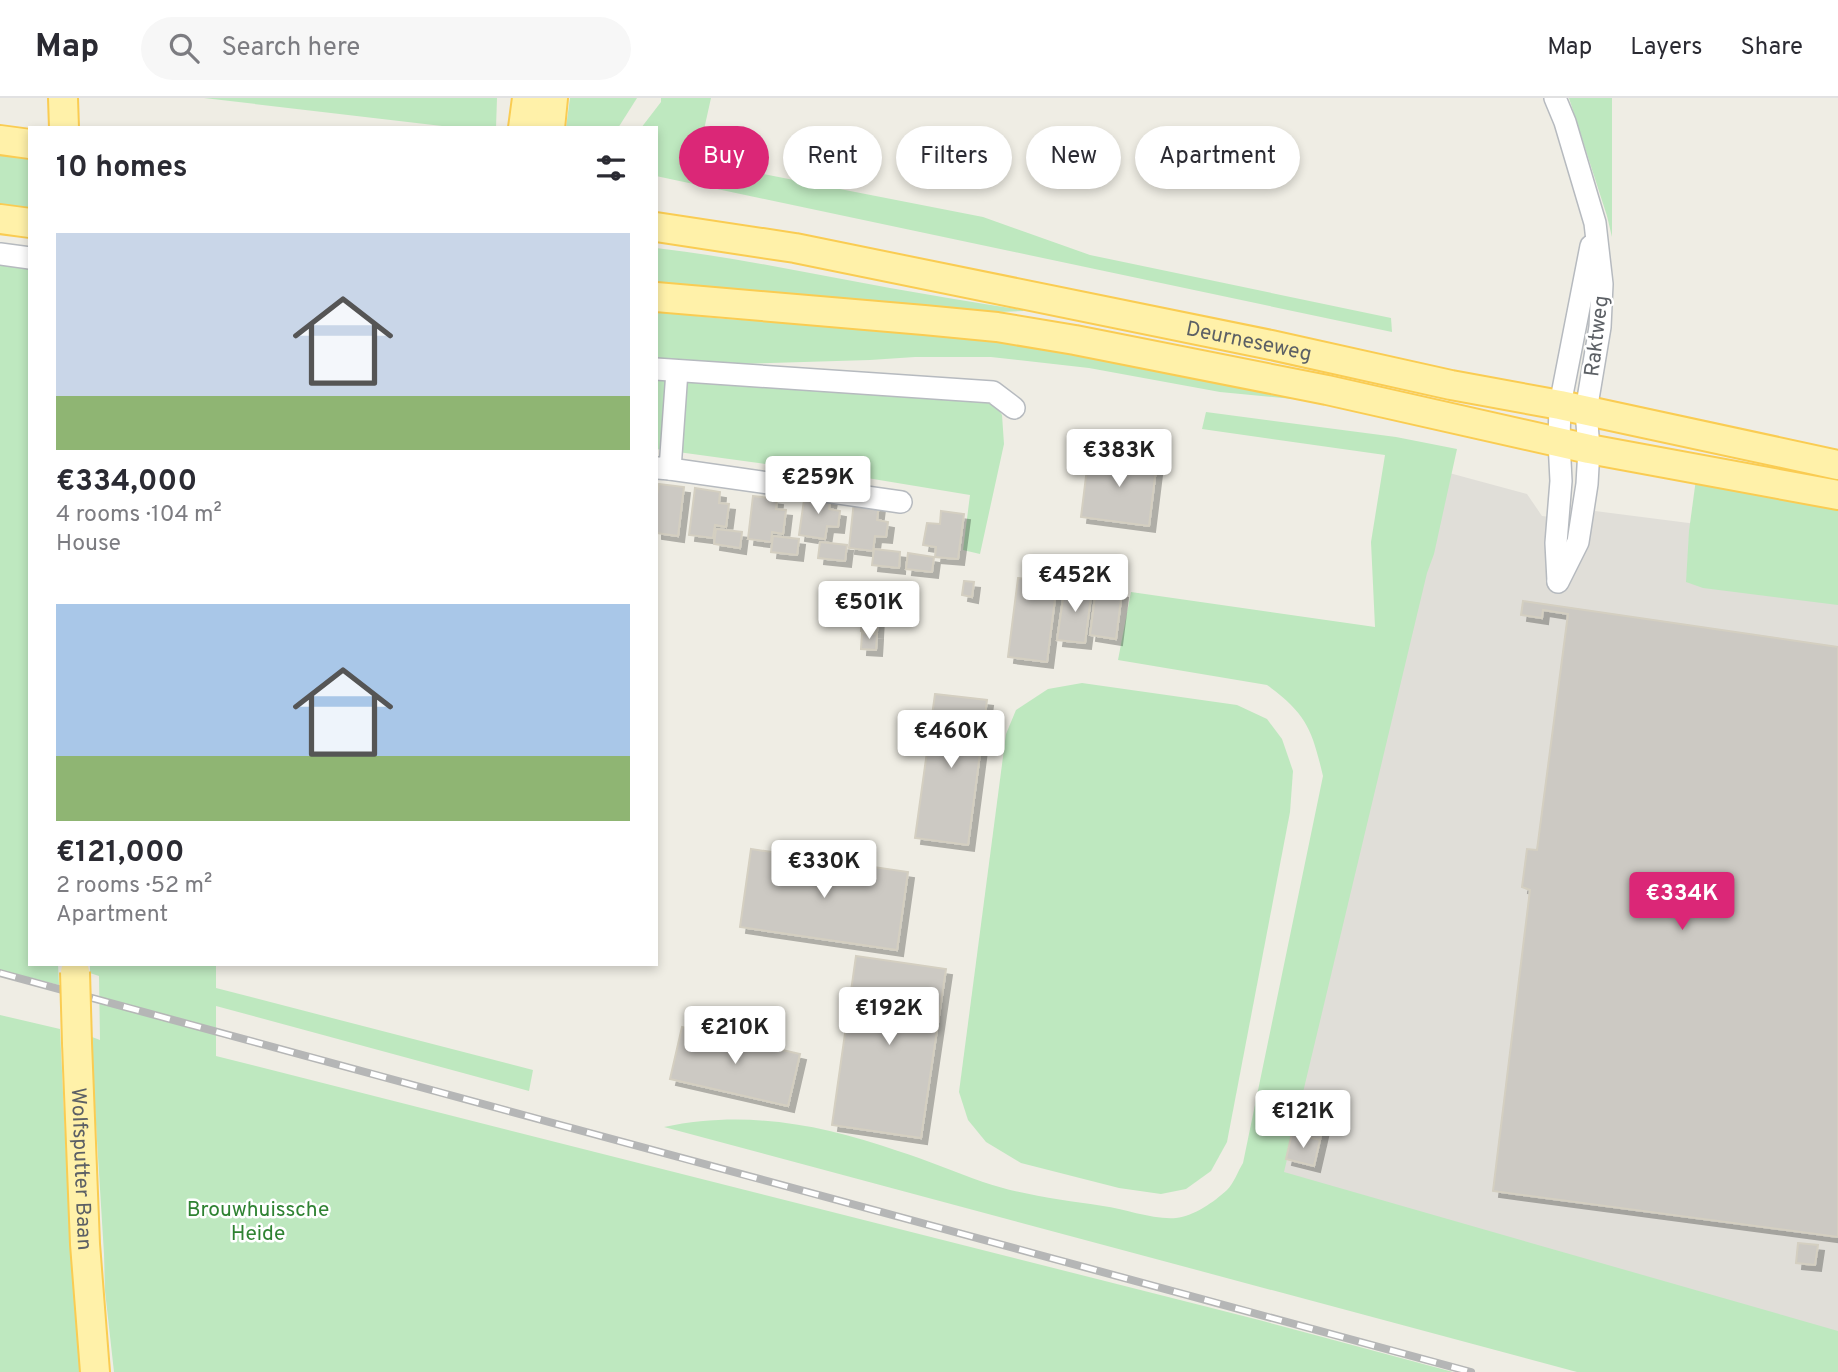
<!DOCTYPE html>
<html lang="en">
<head>
<meta charset="utf-8">
<style>
	:root { --surface:#fff; --page:#f7f7f7; --text:#2b2b33; --muted:#7c7c81; --line:#e1e1e2; --accent:#db2777 }
	body { margin:0; font-family:Overpass,sans-serif; background:var(--page); color:var(--text); height:100vh; display:flex; flex-direction:column; font-size:26px; white-space:nowrap }
	* { box-sizing:border-box; margin:0 }
	p { font-size:23px; color:var(--muted) }
	.icon { flex:none; width:38px; height:38px; fill:none; stroke:currentColor; stroke-width:2; stroke-linecap:round; stroke-linejoin:round }
	.map { position:relative; flex:1; overflow:hidden }
	.details { position:absolute; left:28px; top:28px; width:630px; height:840px; display:flex; flex-direction:column; background:var(--surface); border-radius:0px; box-shadow:0 4px 10px #0003 }
	.details>* { flex:none }
	.hud { position:absolute; left:679px; top:28px; width:665px; height:63px; display:flex; gap:14px }
	.price { position:absolute; translate:-50% -60px; padding:0 16px; border-radius:7px; background:#fff; color:#222; font-size:23px; line-height:46px; filter:drop-shadow(0 2px 4px #0008) }
	.price::after { content:''; position:absolute; left:50%; top:42px; width:21px; height:16px; margin-left:-10px; background:inherit; clip-path:polygon(0 0,100% 0,50% 100%) }
	.price.on { background:var(--accent); color:#fff }
	ul { padding:0; list-style:none }
	li { display:grid; align-content:center; gap:14px; height:371px; padding:0 28px }
	li span { display:grid; place-items:center; height:217px; border-radius:0px; color:#555 }
	li>.icon { margin-inline-start:auto }
	span .icon { width:126px; height:126px; fill:#fffc; stroke-width:1 }
	li b { font-size:30px }
	h2 { display:flex; justify-content:space-between; align-items:center; height:84px; padding:0 28px; font-size:30px }
	.tag { padding:0 24px; border-radius:32px; background:var(--surface); box-shadow:0 4px 10px #0003; font-size:24px; line-height:63px }
	.tag.on { background:var(--accent); color:#fff }
	header { display:flex; align-items:center; gap:42px; box-sizing:border-box; height:98px; padding:0 35px; background:var(--surface); border-bottom:2px solid var(--line) }
	header strong { font-size:33px }
	nav { display:flex; gap:38px; margin-inline-start:auto; font-size:24px }
	.search { width:490px; height:63px; background:var(--page); display:flex; align-items:center; gap:18px; box-sizing:border-box; padding:0 24px; border-radius:38px; color:var(--muted); font-size:26px }
	.map>svg:first-child { display:block }
</style>
</head>
<body>
<header>
<strong>Map</strong>
<div class="search"><svg class="icon" aria-label="search" viewBox="0 0 24 24"><circle cx="10" cy="10" r="6"/><path d="M15 15l6 6"/></svg>Search here</div>
<nav><a>Map</a><a>Layers</a><a>Share</a></nav>
</header>
<div class="map">
<svg width="1838" height="1274" viewBox="0 0 1838 1274">
	<defs>
		<filter id="shadow"><feDropShadow dx="6" dy="6" stdDeviation="0" flood-color="#0004"/></filter>
	</defs>
	<rect width="100%" height="100%" fill="#efede4"/>
	<polygon fill="#e0ded8" points="1416,366 1527,396 1542,418 1592,424 1595,413 1720,429 1838,457 1838,1274 1238,1158"/>
	<g fill="#bee8bf">
		<polygon points="204,0 497,0 496,30 459,30"/>
		<polygon points="570,0 637,0 618,30 566,30"/>
		<polygon points="661,0 711,0 697,63 983,119 1090,157 1391,220 1392,234 656,78 656,30 641,30 661,4"/>
		<polygon points="1569,0 1612,0 1612,139 1607,118"/>
		<polygon points="0,56 30,59 30,110 0,106"/>
		<path d="M656,150C735,159 812,176 890,190C934,198 979,205 1023,212L1024,213L999,214L873,207L656,188Z"/>
		<polygon points="0,166 30,170 30,866 58,866 59,887 0,872"/>
		<polygon points="656,214 726,221 990,237 1285,295 1303,302 1220,294 1089,270 991,259 915,259 870,262 738,266 656,264"/>
		<polygon points="656,282 984,300 996,308 1002,317 1004,346 980,456 963,452 970,397 855,378 656,351"/>
		<path d="M1206,314L1396,339L1457,351L1434,456L1427,475L1284,1074L1838,1233V1274H1577L664,1029C746,1012 820,1026 898,1053C927,1062 955,1074 983,1084C1021,1097 1063,1102 1103,1108C1125,1111 1154,1122 1176,1120C1194,1118 1214,1104 1227,1092C1234,1085 1238,1073 1243,1065L1323,678C1312,632 1307,616 1267,587L1118,562L1131,494L1375,529L1371,444L1385,357L1202,331Z"/>
		<polygon points="1696,381 1838,398 1838,507 1703,490 1686,484 1689,433"/>
		<polygon points="1082,585 1237,607 1267,621 1282,641 1293,673 1290,714 1227,1044 1211,1073 1186,1091 1161,1096 1119,1090 1021,1065 986,1044 968,1022 959,994 1006,636 1016,612 1048,591"/>
		<polygon points="90,866 216,866 216,890 533,972 529,993 216,908 216,958 1263,1223 1453,1274 114,1274 105,1193 104,1156 92,961 92,939 100,942 99,878 90,875"/>
		<polygon points="0,917 60,931 66,1058 81,1274 0,1274"/>
	</g>
	<g fill="#ccc9c3" stroke="#d4cfc1" stroke-width="2" filter="url(#shadow)">
		<polygon points="1089,354 1157,363 1149,428 1081,419"/>
		<polygon points="659,386 684,389 678,438 656,435 656,401"/>
		<polygon points="695,390 720,394 719,405 729,406 726,429 715,427 713,440 689,437"/>
		<polygon points="805,395 831,399 829,411 840,413 838,429 827,428 825,441 799,437"/>
		<polygon points="753,398 777,401 776,411 786,412 783,436 772,434 771,444 748,441"/>
		<polygon points="854,403 879,406 877,422 888,424 886,439 875,438 873,453 849,450"/>
		<polygon points="941,413 964,416 958,461 935,459 936,449 923,447 927,425 940,426"/>
		<polygon points="716,431 742,434 740,450 714,446"/>
		<polygon points="773,438 799,441 797,457 771,454"/>
		<polygon points="820,444 847,447 845,463 818,460"/>
		<polygon points="874,451 900,454 899,470 872,467"/>
		<polygon points="908,455 934,459 932,474 906,471"/>
		<polygon points="1018,480 1057,485 1047,564 1008,559"/>
		<polygon points="964,483 974,484 972,499 962,497"/>
		<polygon points="1065,487 1092,491 1085,545 1057,542"/>
		<polygon points="1096,491 1122,494 1116,541 1090,537"/>
		<polygon points="863,499 879,500 877,534 861,533"/>
		<polygon points="1523,503 1838,549 1838,1139 1493,1093 1530,792 1522,789 1527,751 1537,752 1568,516 1543,512 1542,520 1521,517"/>
		<polygon points="862,535 877,536 876,552 861,551"/>
		<polygon points="935,596 987,602 968,747 915,740"/>
		<polygon points="751,751 908,774 897,852 740,829"/>
		<polygon points="856,858 946,871 921,1040 832,1027"/>
		<polygon points="682,929 800,956 788,1008 670,981"/>
		<polygon points="1298,1009 1326,1016 1320,1042 1292,1035"/>
		<polygon points="1292,1035 1320,1042 1314,1068 1286,1061"/>
		<polygon points="1798,1145 1818,1147 1815,1167 1796,1165"/>
	</g>
	<g fill="none" stroke-linecap="round" stroke-linejoin="round">
		<g stroke="#b6babf" stroke-width="24">
			<g id="minor">
				<polyline points="1555,0 1565,24 1595,125 1602,186 1600,229 1586,313 1589,351 1587,386 1578,444 1558,484"/>
				<polyline points="0,156 30,160"/>
				<polyline points="656,271 993,294 1014,310"/>
				<polyline points="658,370 670,371 677,273"/>
				<polyline points="670,371 901,404"/>
				<polyline points="1558,483 1556,445 1561,383 1559,343 1560,307 1591,148"/>
			</g>
		</g>
		<g stroke="#facc52" stroke-width="32">
			<g id="major">
				<polyline points="63,0 64,30"/>
				<polyline points="523,30 527,0"/>
				<polyline points="550,30 553,0"/>
				<polyline points="0,42 30,46"/>
				<polyline points="0,121 30,125"/>
				<path id="s1" d="M656,129L795,150L1271,247L1451,287L1560,307L1838,367"/>
				<polyline points="656,199 924,222 997,229 1075,242 1327,292 1589,351 1838,397"/>
				<path id="s2" d="M77,945L85,1146L95,1274"/>
			</g>
		</g>
		<use href="#minor" stroke="#fff" stroke-width="21"/>
		<use href="#major" stroke="#fff1a9" stroke-width="28"/>
		<g stroke="#b5b6b6" stroke-width="8">
			<polyline id="rail" points="0,875 1471,1274"/>
		</g>
		<use href="#rail" stroke="#fff" stroke-width="5" stroke-dasharray="16" stroke-linecap="butt"/>
		<g stroke="#facc52" stroke-width="32" stroke-linecap="butt">
			<polyline id="major-bridge" points="75,874 77,945"/>
		</g>
		<use href="#major-bridge" stroke="#fff1a9" stroke-width="28"/>
	</g>
	<g text-anchor="middle" stroke-width="5" stroke-linejoin="round" paint-order="stroke">
		<g font-size="21" fill="#5c6065" stroke="#fff">
			<text transform="translate(1596 238) rotate(-83)" y="7">Raktweg</text>
			<text dy="7" stroke="none"><textPath href="#s1" startOffset="604">Deurneseweg</textPath></text>
			<text dy="7" stroke="none"><textPath href="#s2" startOffset="126">Wolfsputter Baan</textPath></text>
		</g>
		<g font-size="21" fill="#2f8232" stroke="#fff">
			<text x="258" y="1118">Brouwhuissche<tspan x="258" dy="24">Heide</tspan></text>
		</g>
	</g>
</svg>
<b class="price" style="left:1119px;top:391px">€383K</b>
<b class="price" style="left:818px;top:418px">€259K</b>
<b class="price" style="left:1075px;top:516px">€452K</b>
<b class="price" style="left:869px;top:543px">€501K</b>
<b class="price" style="left:951px;top:672px">€460K</b>
<b class="price" style="left:824px;top:802px">€330K</b>
<b class="price on" style="left:1682px;top:834px">€334K</b>
<b class="price" style="left:889px;top:949px">€192K</b>
<b class="price" style="left:735px;top:968px">€210K</b>
<b class="price" style="left:1303px;top:1052px">€121K</b>
<div class="hud">
<a class="tag on">Buy</a>
<a class="tag">Rent</a>
<a class="tag">Filters</a>
<a class="tag">New</a>
<a class="tag">Apartment</a>
</div>
<section class="details">
<h2>10 homes<svg class="icon" aria-label="filters" viewBox="0 0 24 24"><path d="M4 7h16M4 17h16"/><circle cx="9" cy="7" r="2"/><circle cx="15" cy="17" r="2"/></svg></h2>
<ul>
<li><span style="background:linear-gradient(#c9d6e8 75%,#8fb573 0)"><svg class="icon" aria-label="home" viewBox="0 0 24 24"><path d="M3 11l9-7 9 7M6 9v11h12V9"/></svg></span><div><b>€334,000</b><p>4 rooms · 104 m²</p><p>House</p></div></li>
<li><span style="background:linear-gradient(#a9c7e8 70%,#8fb573 0)"><svg class="icon" aria-label="home" viewBox="0 0 24 24"><path d="M3 11l9-7 9 7M6 9v11h12V9"/></svg></span><div><b>€121,000</b><p>2 rooms · 52 m²</p><p>Apartment</p></div></li>
</ul>
</section>
</div>
</body>
</html>
